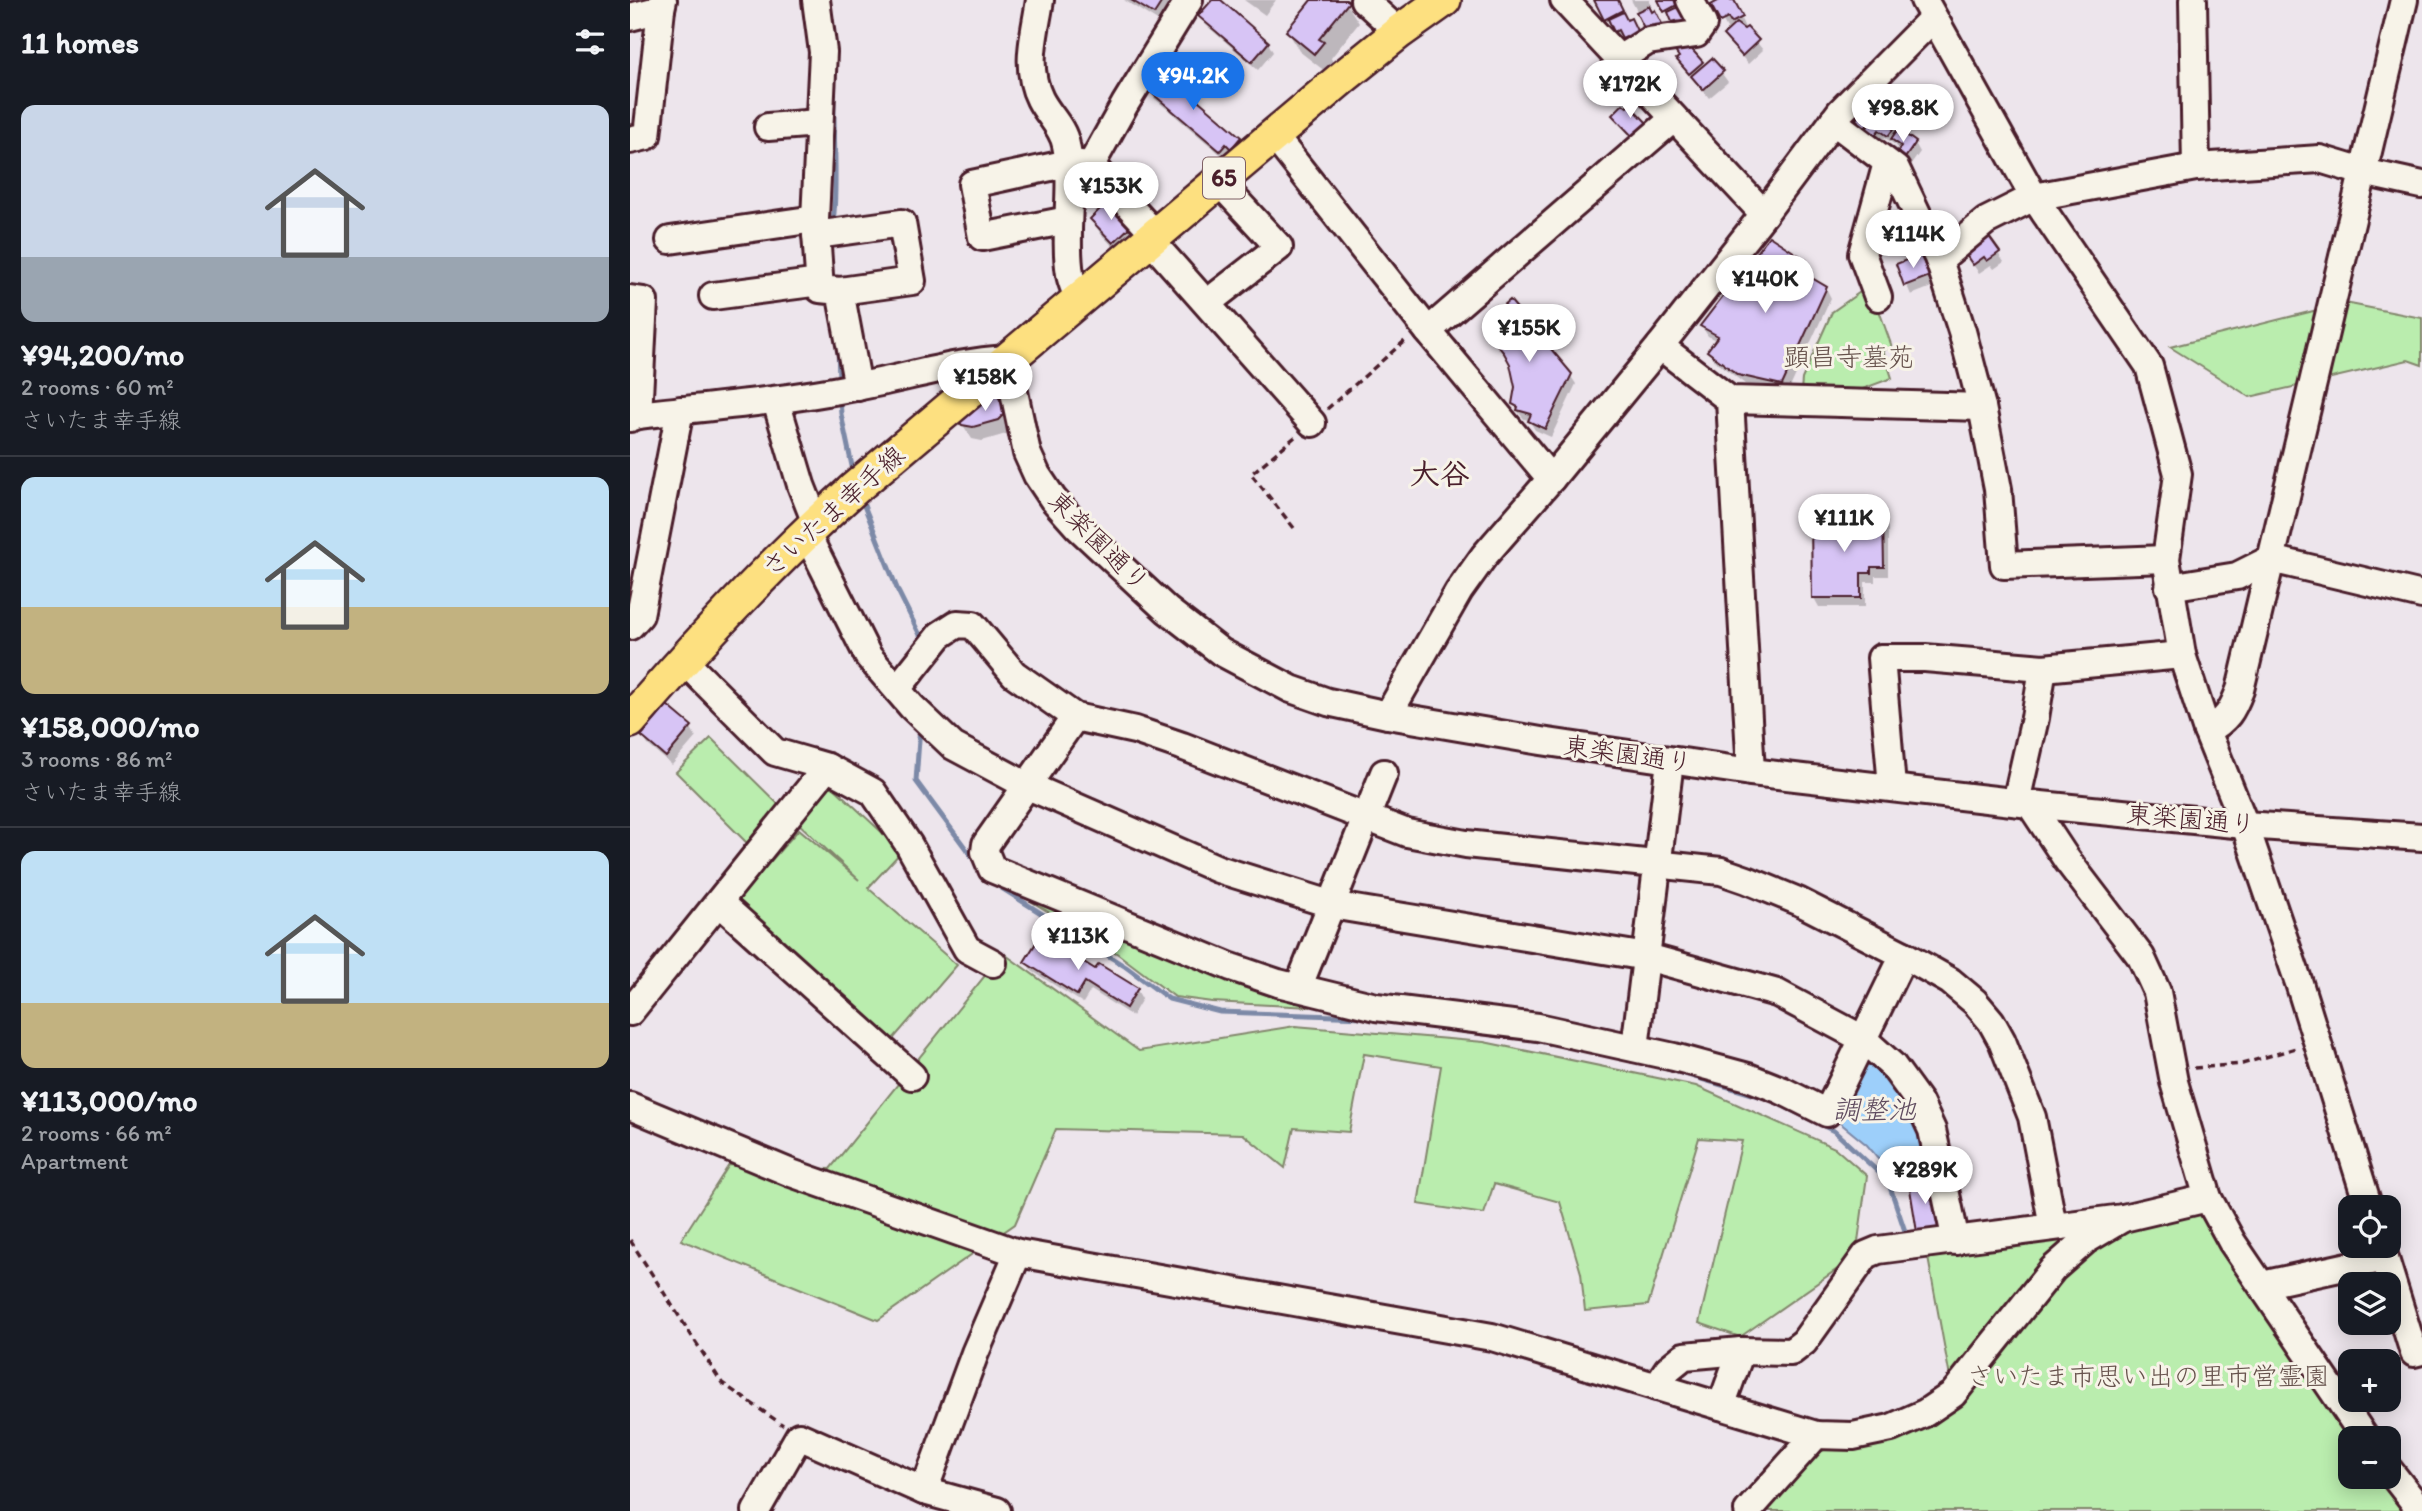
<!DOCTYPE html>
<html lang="en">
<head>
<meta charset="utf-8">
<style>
	:root { --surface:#171b24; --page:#242831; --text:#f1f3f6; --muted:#9ea1a6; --line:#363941; --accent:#1a73e8 }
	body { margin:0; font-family:Itim,"Klee One",sans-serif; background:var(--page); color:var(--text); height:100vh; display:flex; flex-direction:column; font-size:26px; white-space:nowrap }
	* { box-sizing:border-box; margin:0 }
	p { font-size:23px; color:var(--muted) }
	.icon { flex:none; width:38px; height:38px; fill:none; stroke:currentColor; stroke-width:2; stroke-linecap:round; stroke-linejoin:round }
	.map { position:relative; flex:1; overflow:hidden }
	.side { display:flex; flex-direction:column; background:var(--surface); width:630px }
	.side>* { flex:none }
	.buttons { position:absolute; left:1708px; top:1195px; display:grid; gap:14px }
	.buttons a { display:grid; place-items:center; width:63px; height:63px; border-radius:14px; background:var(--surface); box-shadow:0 4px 18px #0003; font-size:35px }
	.price { position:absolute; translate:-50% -60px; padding:0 16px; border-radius:24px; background:#fff; color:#222; font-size:23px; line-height:46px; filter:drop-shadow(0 2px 4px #0008) }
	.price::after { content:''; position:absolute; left:50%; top:42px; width:21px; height:16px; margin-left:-10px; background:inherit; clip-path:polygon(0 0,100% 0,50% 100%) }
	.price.selected { background:var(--accent); color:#fff }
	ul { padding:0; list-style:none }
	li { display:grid; align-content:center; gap:14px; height:371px; padding:0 21px }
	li+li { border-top:2px solid var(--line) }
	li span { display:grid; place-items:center; height:217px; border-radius:14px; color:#555 }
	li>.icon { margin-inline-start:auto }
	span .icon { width:126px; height:126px; fill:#fffc; stroke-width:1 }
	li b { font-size:30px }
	h2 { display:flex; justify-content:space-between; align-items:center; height:84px; padding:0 21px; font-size:30px }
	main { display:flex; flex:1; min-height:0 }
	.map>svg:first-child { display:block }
</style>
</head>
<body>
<main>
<section class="side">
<h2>11 homes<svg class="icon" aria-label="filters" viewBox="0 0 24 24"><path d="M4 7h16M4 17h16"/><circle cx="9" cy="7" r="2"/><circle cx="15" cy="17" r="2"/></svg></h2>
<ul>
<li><span style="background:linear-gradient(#c9d6e8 70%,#9aa5b1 0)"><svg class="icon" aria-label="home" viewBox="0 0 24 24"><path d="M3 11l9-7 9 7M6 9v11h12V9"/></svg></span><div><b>¥94,200/mo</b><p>2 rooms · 60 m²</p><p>さいたま幸手線</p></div></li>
<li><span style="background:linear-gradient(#bfe0f5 60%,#c2b280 0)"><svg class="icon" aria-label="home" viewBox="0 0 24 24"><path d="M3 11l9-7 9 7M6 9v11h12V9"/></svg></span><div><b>¥158,000/mo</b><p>3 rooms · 86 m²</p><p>さいたま幸手線</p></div></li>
<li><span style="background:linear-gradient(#bfe0f5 70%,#c2b280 0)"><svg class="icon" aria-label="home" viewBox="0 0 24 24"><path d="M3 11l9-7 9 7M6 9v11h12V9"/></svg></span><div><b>¥113,000/mo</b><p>2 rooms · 66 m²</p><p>Apartment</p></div></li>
</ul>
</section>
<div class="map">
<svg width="1792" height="1511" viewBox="0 0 1792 1511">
	<rect width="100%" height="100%" fill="#ede5ec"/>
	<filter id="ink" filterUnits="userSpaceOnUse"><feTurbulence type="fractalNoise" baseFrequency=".0143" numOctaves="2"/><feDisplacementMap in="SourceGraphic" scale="14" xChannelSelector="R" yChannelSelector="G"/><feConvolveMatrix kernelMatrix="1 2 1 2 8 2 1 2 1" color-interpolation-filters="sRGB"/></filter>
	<g filter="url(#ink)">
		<g fill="#baedae" stroke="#82866c" stroke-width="2">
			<polygon points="1240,285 1262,347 1253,350 1262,378 1227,391 1171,391 1172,379 1202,312"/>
			<polygon points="1715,303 1792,318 1792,365 1778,360 1620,397 1540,347"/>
			<polygon points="81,738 152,808 117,843 46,772"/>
			<polygon points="201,785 272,851 238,888 327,965 263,1039 105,902 169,829 229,880 167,822"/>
			<polygon points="361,877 681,997 680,1007 582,1002 545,997 488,954"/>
			<polygon points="373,953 509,1051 665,1026 854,1042 1066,1086 1205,1148 1237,1176 1226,1256 1110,1337 1069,1323 1112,1141 1069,1138 1018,1305 955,1311 951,1273 930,1202 864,1184 854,1214 788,1204 811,1066 734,1054 719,1132 664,1128 655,1168 613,1134 426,1129 385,1224 248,1320 51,1240 99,1165 200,1169"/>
			<polygon points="1569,1211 1576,1215 1720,1438 1720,1477 1753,1477 1777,1511 1128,1511 1182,1455 1209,1444 1257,1440 1423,1283 1468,1244 1503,1227"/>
			<polygon points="1440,1233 1445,1238 1321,1383 1297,1252"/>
		</g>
		<polygon fill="#9dcffa" stroke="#7c89a7" stroke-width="2" points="1241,1054 1292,1128 1303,1168 1265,1178 1237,1145 1204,1118"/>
		<g fill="#0003">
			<polygon points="494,0 539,0 541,3 529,22"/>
			<polygon points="584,0 588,0 638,43 643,52 628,70 576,25 570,16"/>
			<polygon points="614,0 646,0 635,15"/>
			<polygon points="683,0 714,0 729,23 701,58 703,63 696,72 669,51 658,31"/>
			<polygon points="985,0 998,21 999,46 994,38 991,40 976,19"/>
			<polygon points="1001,0 1019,0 1022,6 1011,18"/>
			<polygon points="1030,0 1056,0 1049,31 1043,19 1041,20"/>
			<polygon points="1082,0 1103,0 1115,28 1133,50 1118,64 1095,36 1099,32"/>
			<polygon points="1049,60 1072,63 1074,67 1082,60 1098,82 1079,98"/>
			<polygon points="519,89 610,138 615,147 596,159 524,98"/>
			<polygon points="993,106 1010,146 989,124 984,115"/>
			<polygon points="1246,112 1251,119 1263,128 1267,134 1285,143 1290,152 1278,169 1265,143 1264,144 1255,138 1248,147 1229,134"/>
			<polygon points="462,219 500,226 508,240 492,256 470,233"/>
			<polygon points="1368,253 1374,262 1364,269 1361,265 1349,273 1338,258"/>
			<polygon points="1291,256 1304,286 1281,295 1268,265"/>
			<polygon points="1174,261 1180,271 1176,277 1196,288 1201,298 1157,394 1115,384 1085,361 1079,351 1087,341 1078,336 1072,327"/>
			<polygon points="853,325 940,375 946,384 921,437 905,430 899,420 894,419 889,413 884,403 887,387 880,360"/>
			<polygon points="371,403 379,419 380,430 376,434 352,441 342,439 331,422"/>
			<polygon points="1252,519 1258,528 1258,576 1245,576 1245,582 1235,582 1235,607 1189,607 1184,598"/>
			<polygon points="61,728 66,737 42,765 18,745 13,736"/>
			<polygon points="396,962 466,971 469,966 507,990 512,999 502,1016 461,990 453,1003 402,971"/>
		</g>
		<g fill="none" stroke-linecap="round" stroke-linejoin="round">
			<g stroke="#7c89a7" stroke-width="5">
				<path d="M203,224C208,180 203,138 204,94"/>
				<polyline points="208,345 209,381"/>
				<polyline points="210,398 211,414 222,466"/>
				<polyline points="233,503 268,591 293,641"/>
				<polyline points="290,726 286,781 345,861"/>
				<polyline points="365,884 496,967 539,999 590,1012 735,1017"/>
				<polyline points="887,1037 926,1044"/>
				<polyline points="1031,1067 1136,1098"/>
				<polyline points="1151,1105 1204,1131 1258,1181 1277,1237"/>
			</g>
		</g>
		<g fill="#d7c4f5" stroke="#4a1f2b" stroke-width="2">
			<polygon points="501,0 533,0 524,14"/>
			<polygon points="582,0 591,0 639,42 622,62 568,16"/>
			<polygon points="681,0 716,0 719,2 689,39 694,42 684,54 656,31"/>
			<polygon points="964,0 988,0 993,10 974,20"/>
			<polygon points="1028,0 1044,0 1047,5 1034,12"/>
			<polygon points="1090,0 1104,0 1113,17 1101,23 1098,18 1090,22 1081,5"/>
			<polygon points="1059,2 1065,22 1050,29 1046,21 1042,22 1038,12"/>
			<polygon points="1019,6 1022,12 1025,10 1034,28 1018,36 1006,12"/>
			<polygon points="993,12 997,20 1001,18 1009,35 999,41 996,36 992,38 988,30 984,32 978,19"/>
			<polygon points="1106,23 1114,29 1117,27 1129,40 1112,56 1093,35"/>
			<polygon points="1058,45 1073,62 1059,74 1046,59 1049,57 1044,50"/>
			<polygon points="1082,58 1094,71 1073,90 1061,76"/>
			<polygon points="533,70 611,137 601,149 596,144 590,151 517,89"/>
			<polygon points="1238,103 1248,111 1231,132 1222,125"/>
			<polygon points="993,104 997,107 999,104 1018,124 1004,138 982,115"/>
			<polygon points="1247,114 1265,127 1258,136 1249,130 1242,139 1233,133"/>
			<polygon points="1268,129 1286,142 1273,161 1265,155 1271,146 1261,139"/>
			<polygon points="478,201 502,225 483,243 460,219"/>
			<polygon points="1355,231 1370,252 1357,261 1354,257 1343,265 1331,248"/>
			<polygon points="1139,236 1176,260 1170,271 1197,287 1152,385 1108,375 1077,351 1088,336 1070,326"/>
			<polygon points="1292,254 1300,276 1274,286 1266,264"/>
			<polygon points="880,300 942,374 915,429 898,421 901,414 887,410 888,407 882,404 885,387 880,364 874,353 851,325"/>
			<polygon points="366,393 372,403 373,415 368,420 343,427 332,425 329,422"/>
			<polygon points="1253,517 1254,567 1241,567 1241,573 1231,573 1231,598 1182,598 1181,518"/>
			<polygon points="37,705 62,726 36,757 11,736"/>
			<polygon points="411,935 465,969 469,964 508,988 496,1008 455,982 447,995 394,962"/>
			<polygon points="1302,1179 1312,1227 1287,1232 1279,1183"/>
		</g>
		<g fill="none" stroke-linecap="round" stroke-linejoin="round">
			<g stroke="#4a1f2b" stroke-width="32">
				<g id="minor">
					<polyline points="186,0 193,52 185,219 190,289 210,291 228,387"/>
					<path d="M410,0C405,34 394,67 410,99C418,115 433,127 436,145C445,187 433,232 440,274C441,282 446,291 448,299"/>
					<polyline points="734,0 769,32"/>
					<polyline points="934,0 1134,214"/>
					<polyline points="1294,0 1404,197 1519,366 1548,474 1536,559 1552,655 1577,731 1615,825 1669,983 1739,1208"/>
					<polyline points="1563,0 1566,167"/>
					<polyline points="0,17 31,9 33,0"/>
					<polyline points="989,59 1018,41 1066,34 1073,24 1060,0"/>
					<polyline points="1203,121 1266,169 1309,260 1332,331 1352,407 1368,489 1374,565 1536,559"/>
					<polyline points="138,127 188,123"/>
					<polyline points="644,136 798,331 921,479"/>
					<polyline points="0,140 17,136 31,9"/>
					<polyline points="461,165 495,104 559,0"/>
					<polyline points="438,220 352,237 342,184 439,163 461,165 526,235 529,250 682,423"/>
					<polyline points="186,235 272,223 282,281 210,291"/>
					<polyline points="40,240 185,219"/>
					<polyline points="1309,260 1356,221 1404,197 1566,167 1690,159 1733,172 1792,185"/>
					<polyline points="83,296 190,282"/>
					<polyline points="1248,297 1232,254 1257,163"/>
					<polyline points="0,299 14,301 8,415 0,414"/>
					<polyline points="577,303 649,247 589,182"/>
					<polyline points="798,331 1043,119"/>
					<polyline points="1030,346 1100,400 1352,407"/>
					<polyline points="1100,400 1121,772"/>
					<polyline points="146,401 171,485 186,523"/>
					<path d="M0,418L8,415C81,407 153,401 225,387C276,378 325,362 377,359L397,453L407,475L423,499L448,527L537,610L591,652L661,689L698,702L758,715L911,741L1121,772L1400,804L1615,825L1792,837"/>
					<polyline points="176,533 238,656 282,707 323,746 396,785 588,869 707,906 1017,957 1147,993 1233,1039 1263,1066 1289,1102 1302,1130 1326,1241"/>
					<polyline points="1539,587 1607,576 1641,559 1792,595"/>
					<polyline points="0,626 10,615 50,410"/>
					<polyline points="53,660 145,752 197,767 243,792 279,845 337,949 363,963"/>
					<polyline points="267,689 310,635 327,624 343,625 384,674 445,717 505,730 552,746 777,833 836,844 1091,871 1117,880 1168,901 1274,955 1320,981 1345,1002 1361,1021 1372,1041 1402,1117 1423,1226"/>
					<polyline points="758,715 829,591 854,556 921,479 1030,346 1134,214 1210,112 1303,18"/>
					<polyline points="445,717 356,844 355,852 362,869 601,967 648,983 746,1007 908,1027 1044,1057 1118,1077 1151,1090 1197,1113 1274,955"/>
					<path d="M1577,731C1597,720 1602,711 1610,690L1774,0"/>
					<polyline points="1262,787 1251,658 1295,658 1413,668 1552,655"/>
					<polyline points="1386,802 1405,718 1413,668"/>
					<polyline points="1400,804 1437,860 1511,957 1527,992 1544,1082 1578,1198 1602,1242 1735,1438"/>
					<polyline points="90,903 282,1076"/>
					<polyline points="668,988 754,773"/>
					<polyline points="0,1012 197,767"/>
					<polyline points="1005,1048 1040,761"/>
					<polyline points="0,1106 161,1173 388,1253 862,1337 1186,1435 1223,1436 1261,1428 1295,1413 1323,1394 1423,1269 1456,1240 1493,1218"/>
					<polyline points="1751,1246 1784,1353 1792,1351"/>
					<polyline points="1632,1285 1755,1258"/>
					<polyline points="1026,1387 1038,1369 1054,1356 1111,1351 1161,1352 1174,1342 1236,1255 1248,1250 1493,1218 1578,1198"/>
					<polyline points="1091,1406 1111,1351"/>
					<polyline points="1759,1470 1791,1511"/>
					<polyline points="294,1491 345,1353 388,1253"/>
					<polyline points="126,1511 169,1436 294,1491 367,1511"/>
					<polyline points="1118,1511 1186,1435"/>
				</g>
			</g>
			<g stroke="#4a1f2b" stroke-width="38">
				<path id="major" d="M0,721C71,639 144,560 225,488L712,78L769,32L814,0"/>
			</g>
			<g stroke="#4a1f2b" stroke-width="3.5" stroke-dasharray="7 5" stroke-linecap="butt">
				<polyline points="697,409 778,338"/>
				<polyline points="664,528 621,474 665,437"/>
				<polyline points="1564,1068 1612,1064 1666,1048"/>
				<polyline points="0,1240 92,1383 153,1425"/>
			</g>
			<use href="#minor" stroke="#f7f3e8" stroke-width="26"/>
			<use href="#major" stroke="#fde080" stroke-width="33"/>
		</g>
	</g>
	<g text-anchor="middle" stroke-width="6" stroke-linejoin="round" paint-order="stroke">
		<rect fill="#f7f3e8" stroke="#7e5f64" stroke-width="2" x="573" y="157.5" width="42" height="41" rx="5"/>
		<g font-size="24" font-weight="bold" fill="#4a1f2b">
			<text x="594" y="186">65</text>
		</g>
		<g font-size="26" fill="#66524c" stroke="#f7f3e8">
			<text x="1219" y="366">顕昌寺墓苑</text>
			<text x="1518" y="1385">さいたま市思い出の里市営霊園</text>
		</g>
		<g font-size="26" fill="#4a1f2b" stroke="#f7f3e8">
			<text transform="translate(203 511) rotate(-42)" y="9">さいたま幸手線</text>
			<text transform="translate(469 541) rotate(45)" y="9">東楽園通り</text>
			<text transform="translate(998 754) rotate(8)" y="9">東楽園通り</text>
			<text transform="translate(1561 819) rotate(5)" y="9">東楽園通り</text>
		</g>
		<g font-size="28" font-style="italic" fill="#5f4b5f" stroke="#f7f3e8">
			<text x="1244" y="1119">調整池</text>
		</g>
		<g font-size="30" font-weight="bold" fill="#4a1f2b" stroke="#f7f3e8">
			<text x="810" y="484">大谷</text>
		</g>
	</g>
</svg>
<div class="buttons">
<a><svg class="icon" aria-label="locate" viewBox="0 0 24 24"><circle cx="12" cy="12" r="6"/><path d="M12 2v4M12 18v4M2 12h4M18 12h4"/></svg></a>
<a><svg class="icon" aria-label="layers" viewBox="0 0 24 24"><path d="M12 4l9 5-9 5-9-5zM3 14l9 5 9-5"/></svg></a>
<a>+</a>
<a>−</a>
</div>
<b class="price selected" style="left:563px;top:112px">¥94.2K</b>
<b class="price" style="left:1000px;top:120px">¥172K</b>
<b class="price" style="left:1273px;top:144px">¥98.8K</b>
<b class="price" style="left:481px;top:222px">¥153K</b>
<b class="price" style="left:1283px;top:270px">¥114K</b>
<b class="price" style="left:1135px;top:315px">¥140K</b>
<b class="price" style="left:899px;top:364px">¥155K</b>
<b class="price" style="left:355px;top:413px">¥158K</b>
<b class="price" style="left:1214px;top:554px">¥111K</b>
<b class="price" style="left:448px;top:972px">¥113K</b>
<b class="price" style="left:1295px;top:1206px">¥289K</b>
</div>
</main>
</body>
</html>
